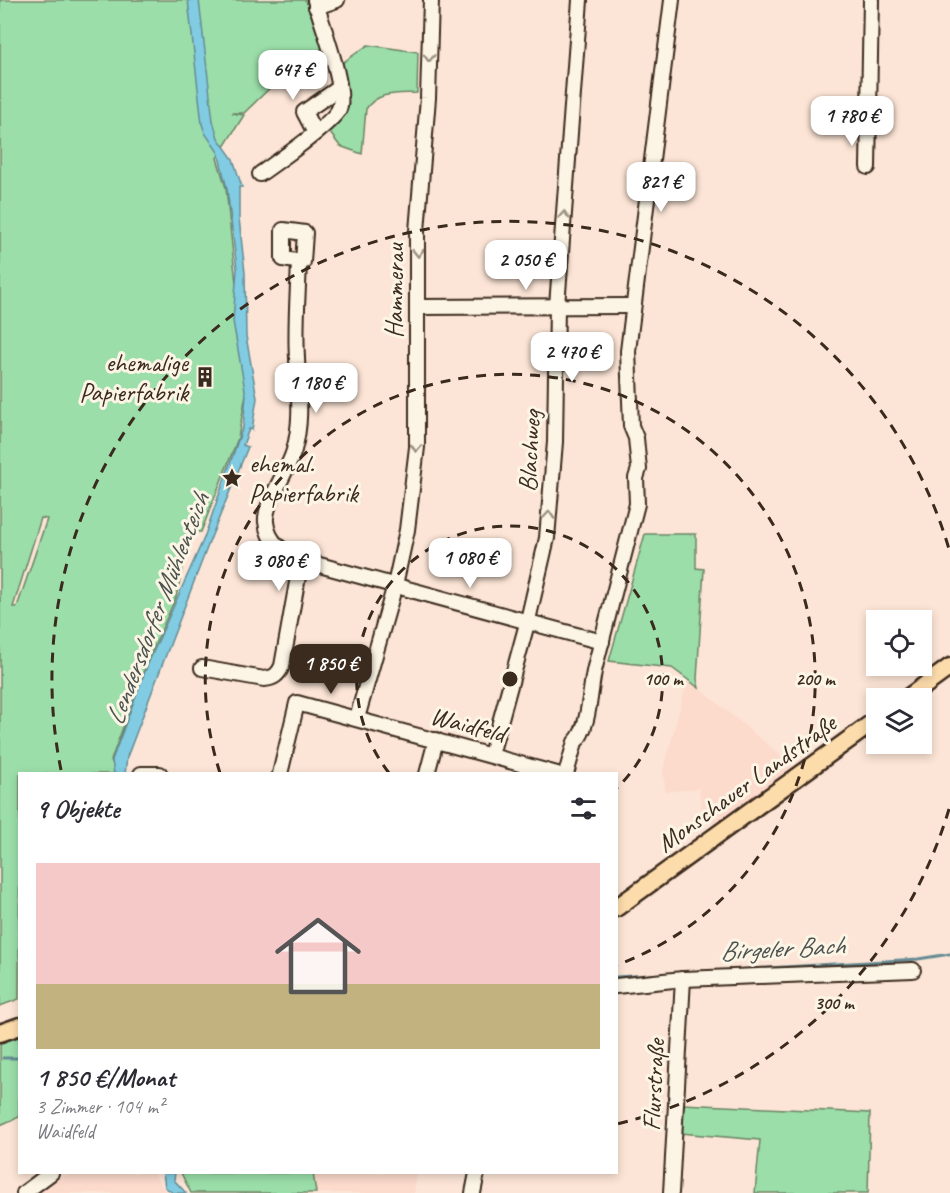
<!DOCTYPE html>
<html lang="de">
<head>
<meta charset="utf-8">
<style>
	:root { --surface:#fff; --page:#f7f7f7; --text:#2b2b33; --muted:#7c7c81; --line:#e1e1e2; --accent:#3b2a1e }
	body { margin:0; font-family:Caveat,sans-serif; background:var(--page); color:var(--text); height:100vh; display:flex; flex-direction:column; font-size:22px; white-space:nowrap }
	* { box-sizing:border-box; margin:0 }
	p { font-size:20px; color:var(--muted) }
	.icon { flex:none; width:33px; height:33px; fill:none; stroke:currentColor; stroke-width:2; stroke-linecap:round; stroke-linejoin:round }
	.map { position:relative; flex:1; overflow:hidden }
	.drawer { position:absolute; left:18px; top:772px; width:600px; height:402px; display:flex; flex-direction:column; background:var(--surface); border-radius:0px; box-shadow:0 3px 9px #0003 }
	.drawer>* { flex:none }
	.buttons { position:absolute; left:866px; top:610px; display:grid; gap:12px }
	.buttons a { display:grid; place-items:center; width:66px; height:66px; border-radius:0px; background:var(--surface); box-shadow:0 3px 9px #0003; font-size:30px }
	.price { position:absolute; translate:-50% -51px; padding:0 14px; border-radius:12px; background:#fff; color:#222; font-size:20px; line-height:39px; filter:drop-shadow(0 2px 3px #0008) }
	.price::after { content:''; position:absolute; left:50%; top:36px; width:18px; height:14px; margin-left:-9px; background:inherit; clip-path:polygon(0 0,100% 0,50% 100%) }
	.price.selected { background:var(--accent); color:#fff }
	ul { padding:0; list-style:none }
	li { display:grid; align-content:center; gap:12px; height:318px; padding:0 18px }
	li+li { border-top:2px solid var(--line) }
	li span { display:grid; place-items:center; height:186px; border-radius:0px; color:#555 }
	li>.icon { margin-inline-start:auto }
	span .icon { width:108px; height:108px; fill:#fffc; stroke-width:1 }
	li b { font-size:26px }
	h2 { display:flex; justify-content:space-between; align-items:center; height:72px; padding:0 18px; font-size:26px }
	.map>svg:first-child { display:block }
</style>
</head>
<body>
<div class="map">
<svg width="950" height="1193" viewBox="0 0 950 1193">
	<rect width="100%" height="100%" fill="#fce5d6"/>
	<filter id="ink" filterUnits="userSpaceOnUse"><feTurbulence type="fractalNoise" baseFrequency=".0167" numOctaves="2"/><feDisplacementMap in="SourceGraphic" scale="12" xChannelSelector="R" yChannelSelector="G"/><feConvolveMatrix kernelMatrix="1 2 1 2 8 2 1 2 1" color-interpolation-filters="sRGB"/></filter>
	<g filter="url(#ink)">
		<g fill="#fcdacc">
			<polygon points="688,679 797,769 715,827 702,810 699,788 666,792 663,771"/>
			<polygon points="72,1173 153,1173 167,1193 39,1193 49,1183"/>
			<polygon points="313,1173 417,1173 414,1193 316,1193"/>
		</g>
		<g fill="#9bdea9" stroke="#6b8464" stroke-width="1.5" fill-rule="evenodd">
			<path d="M0,0H306L322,48L275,83L244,113H232L244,115L217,158L226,188L247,389L238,438L201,532H191L176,597L146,665L111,760L117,774H20L19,999L0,1006ZM41,518L47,519L17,607H13Z"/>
			<path d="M368,45L418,52L417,93C398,94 378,91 366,109L362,154L340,146L327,129L347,111L349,105L342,63Z"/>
			<polygon points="645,534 696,534 696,568 704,569 697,679 699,688 672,668 609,661"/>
			<polygon points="19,1034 19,1117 0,1125 0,1042"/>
			<polygon points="682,1104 870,1113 868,1193 755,1193 760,1140 680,1133"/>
			<polygon points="181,1173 313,1173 316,1193 191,1193"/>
		</g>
		<g fill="#81cce2" stroke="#658b94" stroke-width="1.5">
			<polygon points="188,0 199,0 213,121 218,138 233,159 242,187 239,187 239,218 245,273 246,336 257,398 252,430 249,429 243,445 248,447 210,540 127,757 125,774 114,774 112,760 147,666 204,538 243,426 246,396 233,321 237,269 227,189 218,152 205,133 202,124"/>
			<polygon points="163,1173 175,1173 174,1180 186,1193 173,1193 165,1187"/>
		</g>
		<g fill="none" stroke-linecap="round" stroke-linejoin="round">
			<g stroke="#658b94" stroke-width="3">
				<polyline points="616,977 918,959 950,954"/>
				<polyline points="3,1058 20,1058"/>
			</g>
			<g stroke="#3b2a1e" stroke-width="18">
				<g id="minor">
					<polyline points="316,7 337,0"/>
					<polyline points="315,133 304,112 339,88"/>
					<polyline points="868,167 871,0"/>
					<path d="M260,174C277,162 332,124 339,109C347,89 321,22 315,0"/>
					<polygon points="283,230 305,233 303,262 283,259"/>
					<path d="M299,261C298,294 295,326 297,358C298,391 303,417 294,450C289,470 264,503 266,522C268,543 283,552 301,560L602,642"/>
					<polyline points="418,307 633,306"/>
					<path d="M202,668L264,679C274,678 278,675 282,666L301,560"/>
					<polyline points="357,718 395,585 407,530 417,447 417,231 428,98 431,0"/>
					<polyline points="491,755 528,620 547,538 555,442 557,306 580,0"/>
					<polyline points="141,774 160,774"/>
					<polyline points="280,774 297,703 557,774"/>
					<polyline points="427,774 436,740"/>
					<path d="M566,774L575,742C590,729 590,685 595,667C609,613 623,559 637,504L636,478L639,469L636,438L631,426L628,351L672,0"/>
					<polyline points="616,986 683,979 913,970"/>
					<polyline points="24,1193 51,1173"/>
					<polyline points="473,1193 477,1173"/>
					<polyline points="671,1193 683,979"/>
				</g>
			</g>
			<g stroke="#3b2a1e" stroke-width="21">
				<g id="major">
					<polyline points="906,699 950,667"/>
					<polyline points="616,908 876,720"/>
					<polyline points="0,1033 20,1026"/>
				</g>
			</g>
			<use href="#minor" stroke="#fcf5e5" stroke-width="14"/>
			<use href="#major" stroke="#fddcac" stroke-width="16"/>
		</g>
		<defs><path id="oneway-chevron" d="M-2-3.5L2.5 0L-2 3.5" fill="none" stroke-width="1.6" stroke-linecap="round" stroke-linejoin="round" transform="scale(1.5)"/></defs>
		<g stroke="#9c9082">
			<use href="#oneway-chevron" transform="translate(429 58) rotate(92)"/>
			<use href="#oneway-chevron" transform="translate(564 215) rotate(-86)"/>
			<use href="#oneway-chevron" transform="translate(418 253) rotate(89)"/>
			<use href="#oneway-chevron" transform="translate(416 448) rotate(94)"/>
			<use href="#oneway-chevron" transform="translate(549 515) rotate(-85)"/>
		</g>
	</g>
	<g fill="none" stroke="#3b2a1e" stroke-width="3" stroke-dasharray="10 8">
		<path d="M389 773A153 153 0 1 1 617 788"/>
		<path d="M220 773A305 305 0 1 1 617 965"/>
		<path d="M949 809A458 458 0 0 1 617 1124M61 770A458 458 0 0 1 949 549"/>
	</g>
	<defs>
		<g id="building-bare" transform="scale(1.62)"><path d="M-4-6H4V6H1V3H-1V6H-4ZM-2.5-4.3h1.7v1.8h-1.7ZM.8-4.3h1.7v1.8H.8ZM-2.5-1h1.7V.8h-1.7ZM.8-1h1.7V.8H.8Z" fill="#3b2a1e" stroke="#fcf5e5" stroke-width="2.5" paint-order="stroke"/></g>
		<g id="sight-bare" transform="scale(1.62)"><path d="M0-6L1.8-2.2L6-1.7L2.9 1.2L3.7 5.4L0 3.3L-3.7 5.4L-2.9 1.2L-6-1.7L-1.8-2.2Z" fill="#3b2a1e" stroke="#fcf5e5" stroke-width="2.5" paint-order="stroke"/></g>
	</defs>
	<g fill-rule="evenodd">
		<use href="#building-bare" x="205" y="377"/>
		<use href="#sight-bare" x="232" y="478"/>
	</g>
	<g text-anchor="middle" stroke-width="6" stroke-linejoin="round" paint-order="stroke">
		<g font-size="26" fill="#3b2a1e" stroke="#fcf5e5">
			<text transform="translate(394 291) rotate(-90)" y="9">Hammerau</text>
			<text transform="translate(529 451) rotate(-87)" y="9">Blachweg</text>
			<text transform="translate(468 724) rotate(15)" y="9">Waidfeld</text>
			<text transform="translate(746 783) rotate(-36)" y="9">Monschauer Landstraße</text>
			<text transform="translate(653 1085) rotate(-87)" y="9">Flurstraße</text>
		</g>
		<g font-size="26" fill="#3b2a1e" stroke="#fcf5e5" text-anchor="end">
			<text x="188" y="371">ehemalige<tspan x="188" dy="30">Papierfabrik</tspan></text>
			<text x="249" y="472" text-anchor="start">ehemal.<tspan x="249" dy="30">Papierfabrik</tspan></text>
		</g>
		<g font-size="27" font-style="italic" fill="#4c524f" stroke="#fcf5e5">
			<text transform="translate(157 609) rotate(-69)" y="9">Lendersdorfer Mühlenteich</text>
			<text transform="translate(782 948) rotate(-3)" y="9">Birgeler Bach</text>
		</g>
	</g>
	<circle cx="510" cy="679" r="9" fill="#3b2a1e" stroke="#fcf5e5" stroke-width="3"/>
	<g font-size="18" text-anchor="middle" font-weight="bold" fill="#3b2a1e" stroke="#fcf5e5" stroke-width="6" stroke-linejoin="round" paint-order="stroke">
		<text x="663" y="685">100 m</text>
		<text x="815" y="685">200 m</text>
		<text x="834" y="1009">300 m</text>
	</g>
</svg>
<div class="buttons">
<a><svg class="icon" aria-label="locate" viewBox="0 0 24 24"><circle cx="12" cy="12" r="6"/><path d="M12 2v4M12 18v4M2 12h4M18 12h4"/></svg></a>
<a><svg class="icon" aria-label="layers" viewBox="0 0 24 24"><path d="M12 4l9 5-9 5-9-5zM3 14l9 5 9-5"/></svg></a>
</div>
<b class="price" style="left:293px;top:101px">647 €</b>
<b class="price" style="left:852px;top:147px">1 780 €</b>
<b class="price" style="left:661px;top:213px">821 €</b>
<b class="price" style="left:526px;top:291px">2 050 €</b>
<b class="price" style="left:572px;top:383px">2 470 €</b>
<b class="price" style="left:316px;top:414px">1 180 €</b>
<b class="price" style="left:470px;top:589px">1 080 €</b>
<b class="price" style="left:279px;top:592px">3 080 €</b>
<b class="price selected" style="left:331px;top:695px">1 850 €</b>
<section class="drawer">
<h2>9 Objekte<svg class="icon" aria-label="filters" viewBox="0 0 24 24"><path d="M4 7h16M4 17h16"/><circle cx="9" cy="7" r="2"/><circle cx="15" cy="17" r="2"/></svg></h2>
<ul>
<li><span style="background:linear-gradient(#f6c9c9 65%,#c2b280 0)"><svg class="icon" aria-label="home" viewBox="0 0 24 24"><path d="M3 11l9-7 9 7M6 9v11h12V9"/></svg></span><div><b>1 850 €/Monat</b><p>3 Zimmer · 104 m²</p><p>Waidfeld</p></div></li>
</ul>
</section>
</div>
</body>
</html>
